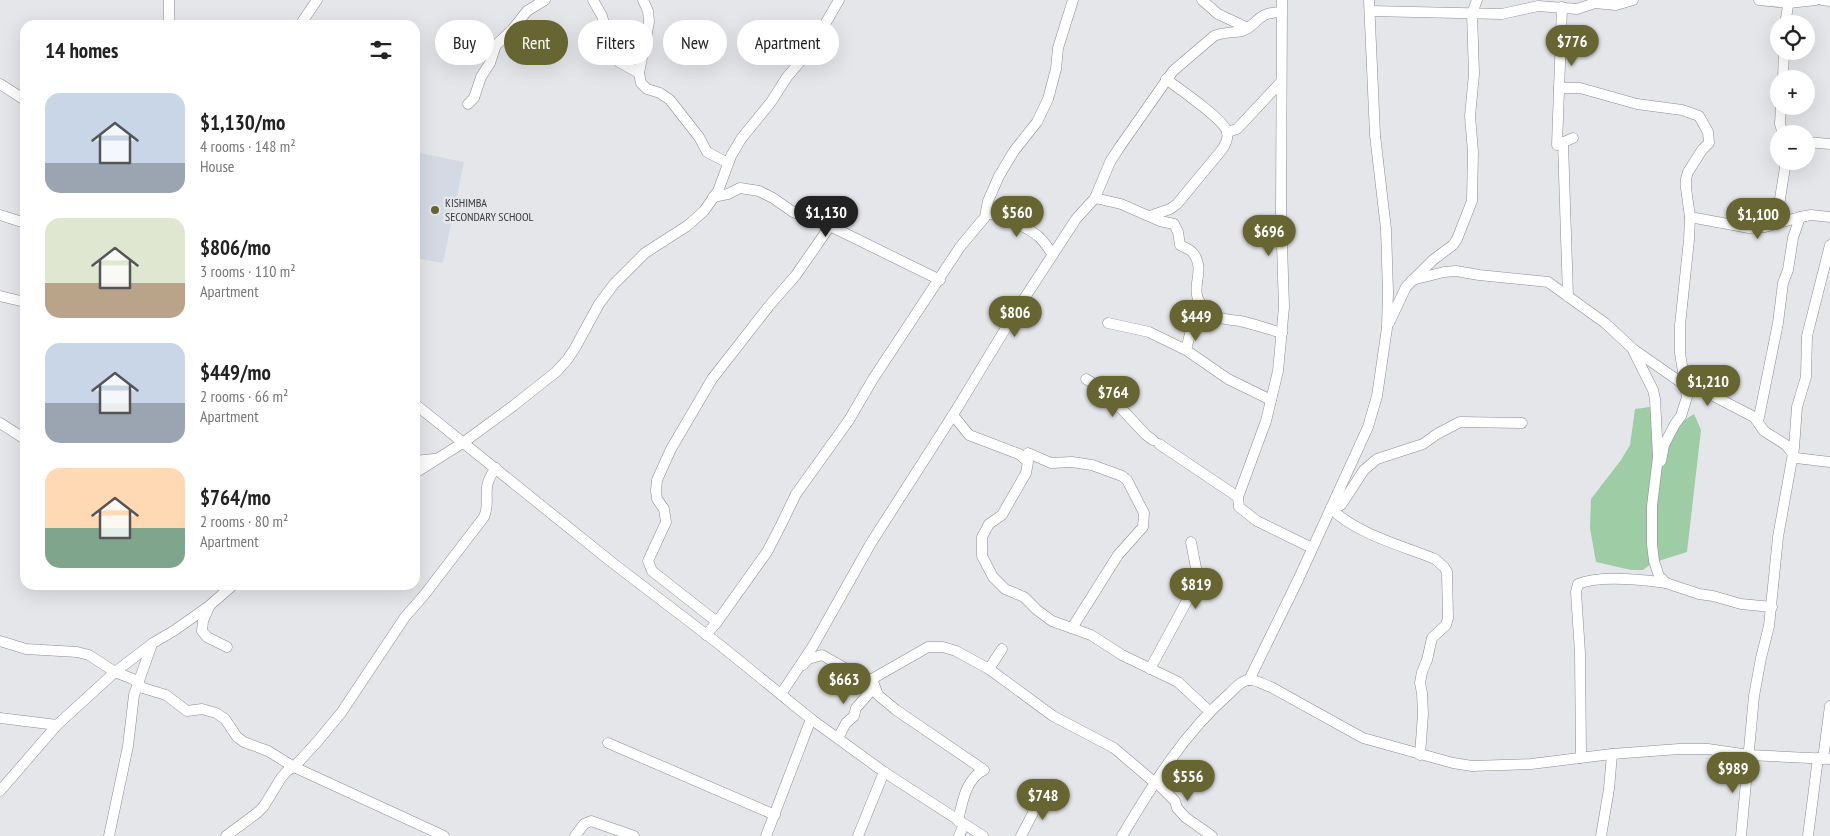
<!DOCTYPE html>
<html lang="en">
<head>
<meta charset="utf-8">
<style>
	:root { --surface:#fff; --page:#f2f2f2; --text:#222; --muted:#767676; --accent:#676531 }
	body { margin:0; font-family:"PT Sans Narrow",sans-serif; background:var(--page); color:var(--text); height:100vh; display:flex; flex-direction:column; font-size:19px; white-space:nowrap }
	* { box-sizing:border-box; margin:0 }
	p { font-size:16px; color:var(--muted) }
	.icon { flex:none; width:28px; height:28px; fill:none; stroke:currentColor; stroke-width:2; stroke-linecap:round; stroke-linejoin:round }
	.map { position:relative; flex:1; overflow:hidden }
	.panel { position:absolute; left:20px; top:20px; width:400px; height:570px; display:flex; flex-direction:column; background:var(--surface); border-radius:15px; box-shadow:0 5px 20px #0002 }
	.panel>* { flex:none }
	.hud { position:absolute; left:435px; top:20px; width:475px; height:45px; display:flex; gap:10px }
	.tools { position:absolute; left:1770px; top:15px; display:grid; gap:10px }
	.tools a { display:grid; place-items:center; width:45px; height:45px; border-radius:50%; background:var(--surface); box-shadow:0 5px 20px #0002; font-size:25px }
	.price { position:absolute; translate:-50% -42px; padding:0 11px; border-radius:18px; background:var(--accent); color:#fff; font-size:16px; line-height:32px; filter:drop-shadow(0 1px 2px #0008) }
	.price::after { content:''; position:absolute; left:50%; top:30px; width:15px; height:11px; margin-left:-8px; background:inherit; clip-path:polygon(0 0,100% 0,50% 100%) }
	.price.current { background:#222; color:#fff }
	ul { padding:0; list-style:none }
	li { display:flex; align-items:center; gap:15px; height:125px; padding:0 25px }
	li span { display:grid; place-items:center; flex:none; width:140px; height:100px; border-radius:15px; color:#555 }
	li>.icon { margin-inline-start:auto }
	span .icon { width:60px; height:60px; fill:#fffc; stroke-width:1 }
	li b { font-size:21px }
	h2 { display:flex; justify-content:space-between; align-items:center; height:60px; padding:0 25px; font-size:21px }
	.chip { padding:0 18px; border-radius:22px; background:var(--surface); box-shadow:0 5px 20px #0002; font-size:18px; line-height:45px }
	.chip.current { background:var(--accent); color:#fff }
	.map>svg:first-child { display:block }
</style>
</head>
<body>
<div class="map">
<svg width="1830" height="836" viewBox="0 0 1830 836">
	<rect width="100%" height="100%" fill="#e4e6ea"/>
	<polygon fill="#d4dae4" points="415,152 464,162 443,263 415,258"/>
	<polygon fill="#9ecca4" points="1658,406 1661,462 1680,423 1694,414 1701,430 1687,552 1652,563 1643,570 1631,570 1596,562 1590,528 1591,499 1621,460 1630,445 1635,409"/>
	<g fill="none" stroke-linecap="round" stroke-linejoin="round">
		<g stroke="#8b8d91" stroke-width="11">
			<g id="minor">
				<polyline points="169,0 169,25"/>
				<polyline points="593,0 602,16 612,51 619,62 639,73"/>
				<polyline points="643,0 648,11 649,22 639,73 641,83 647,89 660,93 670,100 699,137 707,152 728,163"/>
				<polyline points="1202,0 1218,14 1248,28"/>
				<polyline points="1282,0 1281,213 1284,307 1278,371 1266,421 1238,497 1239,507 1257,521 1312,548"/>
				<polyline points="1759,0 1789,3 1816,0"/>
				<polyline points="1822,0 1830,1"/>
				<polyline points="1562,7 1557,145 1573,138"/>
				<polyline points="1370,11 1502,14 1538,6 1577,9 1595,3 1616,5 1633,0"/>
				<polyline points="1785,24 1789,0"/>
				<polyline points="300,25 317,0"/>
				<polyline points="1783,79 1784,51"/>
				<polyline points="0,84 25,100"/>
				<polyline points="1559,88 1580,88 1637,104 1682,110 1699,116 1708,132 1709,143 1702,150 1688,172 1686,179 1686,188 1690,217 1689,240 1680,325 1680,353 1687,397 1681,416 1675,424 1664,445 1661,461"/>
				<polyline points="468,104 474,98 481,77 490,63 496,45 512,30 527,11 545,0"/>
				<polyline points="1781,106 1780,124 1783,134"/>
				<polyline points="1227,132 1237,129 1281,82"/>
				<polyline points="1806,142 1830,144"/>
				<polyline points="1563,143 1568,297"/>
				<polyline points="713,197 728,194 740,188 759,191 773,198 793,212 830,226 940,280"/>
				<path d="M1095,198L1121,204L1160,221L1174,224L1178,232L1180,245C1185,248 1190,249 1193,253C1210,275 1179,294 1214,315C1222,320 1231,320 1240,321C1254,324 1268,329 1282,333"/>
				<path d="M987,213C1003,216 1025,226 1038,236C1044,241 1048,248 1053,255"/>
				<polyline points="0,215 25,223"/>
				<path d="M1150,216L1170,209L1177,204L1220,152C1225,146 1229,139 1227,131C1222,118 1178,88 1166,79"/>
				<polyline points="1690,217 1749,228 1765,227 1800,217 1811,215 1830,217"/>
				<polyline points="1776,224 1786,161"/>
				<polyline points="1412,280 1444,272 1456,271 1479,275 1548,282 1605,323 1632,348 1653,390 1655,399 1658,457 1652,506 1652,544 1654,561 1659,576 1666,583 1699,594 1713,596 1741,604 1772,607"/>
				<polyline points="0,296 25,302"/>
				<polyline points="1108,323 1149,332 1186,350 1228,379 1271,400"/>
				<polyline points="1389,323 1406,287 1433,260 1453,245 1457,239 1472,201 1473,152 1470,116 1474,74 1472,13 1477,0"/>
				<polyline points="1633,349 1689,388 1706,392 1754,417 1764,431 1786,445 1796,458 1830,462"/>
				<polyline points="1186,350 1198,301"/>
				<polyline points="1086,379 1104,390 1146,435 1153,440"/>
				<polyline points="415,404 614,564 720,645 811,719 884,772 983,836"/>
				<polyline points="953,415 969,435 1019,454 1028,462 1026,473 1002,515 989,524 982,537 982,556 993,577 1005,589 1024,597 1037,610 1052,621 1091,635 1122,655 1178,682 1209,711"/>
				<polyline points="1758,422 1778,323 1783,283 1788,270 1793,238 1800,217"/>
				<polyline points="0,423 25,439"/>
				<polyline points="1159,444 1238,497"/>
				<polyline points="1028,453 1051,463 1072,462 1092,465 1122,476 1127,480 1144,513 1143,527 1118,555 1072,628"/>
				<polyline points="415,461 434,459"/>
				<polyline points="415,473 464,442 513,406 556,372 567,360 575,348 599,304 614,284 645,253 687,226 704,211 718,191 731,156 741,139 771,102 787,77 810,50 839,0"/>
				<path d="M1331,508C1354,533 1403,546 1435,559L1444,567L1447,572L1448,618L1446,625L1432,638L1427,660L1422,672L1420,683L1422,693L1423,714L1420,755"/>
				<polyline points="1331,508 1341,505 1364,470 1377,459 1423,444 1437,434 1460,422 1522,423"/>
				<polyline points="209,607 203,621 202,631 207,637 227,647"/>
				<polyline points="717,622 652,571 648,561 666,522 664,509 657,499 656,491 657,480 671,449 712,379 769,306 796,275 830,226"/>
				<polyline points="706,635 717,622 767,552 781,525 796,494 849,420 873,379 960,247 985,217 988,201 999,176 1014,151 1037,122 1048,99 1056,69 1058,48 1073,0"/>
				<polyline points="0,641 26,649 77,652 89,655 115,672 133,679 143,688 166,695 187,711 202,709 216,713 225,719 237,737 244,742 268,751 294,767 444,836"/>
				<polyline points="803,665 808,659 822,655 864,679 872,679 928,647 943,647 956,651 989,669 1053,716 1114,748 1154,782"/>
				<polyline points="989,669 1002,649"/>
				<polyline points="1150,669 1196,584 1196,568 1191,542"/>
				<path d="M872,679L878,695L896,710L984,770C966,778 962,803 958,821"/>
				<polyline points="1249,680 1298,580 1368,427 1377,396 1387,328 1388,292 1386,229 1375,135 1369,0"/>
				<path d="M781,694L813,646L871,543L953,415L1018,308L1076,219L1095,198L1110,162L1119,148L1173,71L1214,36C1223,32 1232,33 1242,31C1259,25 1254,13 1281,12"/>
				<polyline points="0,718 57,725"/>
				<polyline points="838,738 846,723 854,716 856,708 871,691 872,680"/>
				<polyline points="608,743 775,815"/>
				<path d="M1581,758L1580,653L1576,592L1578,584C1599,575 1644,580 1666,583"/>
				<polyline points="1823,759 1830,706"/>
				<polyline points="1155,781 1175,801 1177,808 1185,817 1212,836"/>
				<polyline points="0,791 57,725 115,672 153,643 175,630 209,606 233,585"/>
				<polyline points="109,836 128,746 134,695 152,644"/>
				<path d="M226,836L257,813L264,806L281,778L287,771L294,767L317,742L341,713L405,617L425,594L484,517C492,498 479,490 496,468"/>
				<polyline points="575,836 584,824 591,821 634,836"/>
				<polyline points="766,836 811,719"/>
				<polyline points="858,836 884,772"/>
				<polyline points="959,836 964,824"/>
				<polyline points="1021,836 1033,813 1034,799"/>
				<path d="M1122,836C1153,784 1184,733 1230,693C1235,688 1242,680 1249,680C1256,679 1264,685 1271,687L1363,738L1453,763L1472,766L1531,764L1612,754L1679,749H1708L1749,755L1830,759"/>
				<polyline points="1601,836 1609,789 1612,754"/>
				<polyline points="1741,836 1754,696 1761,658 1769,626 1778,537 1794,448 1797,407 1806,377 1807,336 1830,245"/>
				<polyline points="1808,836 1818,758"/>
			</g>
		</g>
		<use href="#minor" stroke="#fff" stroke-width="10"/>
	</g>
	<circle fill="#676531" stroke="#e4e6ea" stroke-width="2" cx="435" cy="210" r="5"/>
	<g text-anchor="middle" stroke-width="5" stroke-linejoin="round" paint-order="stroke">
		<g font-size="12" fill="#3a3b3d" stroke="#e4e6ea" text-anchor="start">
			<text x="445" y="207">KISHIMBA<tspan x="445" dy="14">SECONDARY SCHOOL</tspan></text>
		</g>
	</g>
</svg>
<div class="tools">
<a><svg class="icon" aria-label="locate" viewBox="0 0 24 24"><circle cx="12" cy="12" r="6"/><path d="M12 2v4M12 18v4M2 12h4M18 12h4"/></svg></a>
<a>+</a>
<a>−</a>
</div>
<b class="price" style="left:1572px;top:67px">$776</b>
<b class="price current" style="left:826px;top:238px">$1,130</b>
<b class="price" style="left:1017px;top:238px">$560</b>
<b class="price" style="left:1758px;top:240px">$1,100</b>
<b class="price" style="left:1269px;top:257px">$696</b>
<b class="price" style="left:1015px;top:338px">$806</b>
<b class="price" style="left:1196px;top:342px">$449</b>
<b class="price" style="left:1708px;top:407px">$1,210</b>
<b class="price" style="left:1113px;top:418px">$764</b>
<b class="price" style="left:1196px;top:610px">$819</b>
<b class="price" style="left:844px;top:705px">$663</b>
<b class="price" style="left:1733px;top:794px">$989</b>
<b class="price" style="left:1188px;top:802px">$556</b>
<b class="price" style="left:1043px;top:821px">$748</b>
<div class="hud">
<a class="chip">Buy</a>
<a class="chip current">Rent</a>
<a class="chip">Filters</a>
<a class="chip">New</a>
<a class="chip">Apartment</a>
</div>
<section class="panel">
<h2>14 homes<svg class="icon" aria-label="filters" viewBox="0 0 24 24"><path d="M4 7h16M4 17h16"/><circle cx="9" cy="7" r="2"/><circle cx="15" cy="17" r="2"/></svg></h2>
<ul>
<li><span style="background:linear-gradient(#c9d6e8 70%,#9aa5b1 0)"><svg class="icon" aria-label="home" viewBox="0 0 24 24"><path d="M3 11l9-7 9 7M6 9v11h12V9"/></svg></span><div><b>$1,130/mo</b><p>4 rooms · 148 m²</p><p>House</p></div></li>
<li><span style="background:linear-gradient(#dfe7d0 65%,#b9a48a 0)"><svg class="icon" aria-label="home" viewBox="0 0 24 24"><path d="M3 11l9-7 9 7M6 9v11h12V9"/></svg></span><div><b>$806/mo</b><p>3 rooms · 110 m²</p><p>Apartment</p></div></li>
<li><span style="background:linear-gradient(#c9d6e8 60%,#9aa5b1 0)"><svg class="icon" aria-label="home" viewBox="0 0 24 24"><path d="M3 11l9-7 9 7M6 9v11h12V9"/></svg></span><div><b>$449/mo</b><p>2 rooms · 66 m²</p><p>Apartment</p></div></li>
<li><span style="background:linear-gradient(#ffd9b3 60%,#7fa58c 0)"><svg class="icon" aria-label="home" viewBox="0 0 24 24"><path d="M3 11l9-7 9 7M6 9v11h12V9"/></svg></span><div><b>$764/mo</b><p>2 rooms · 80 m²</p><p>Apartment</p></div></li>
</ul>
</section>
</div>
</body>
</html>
